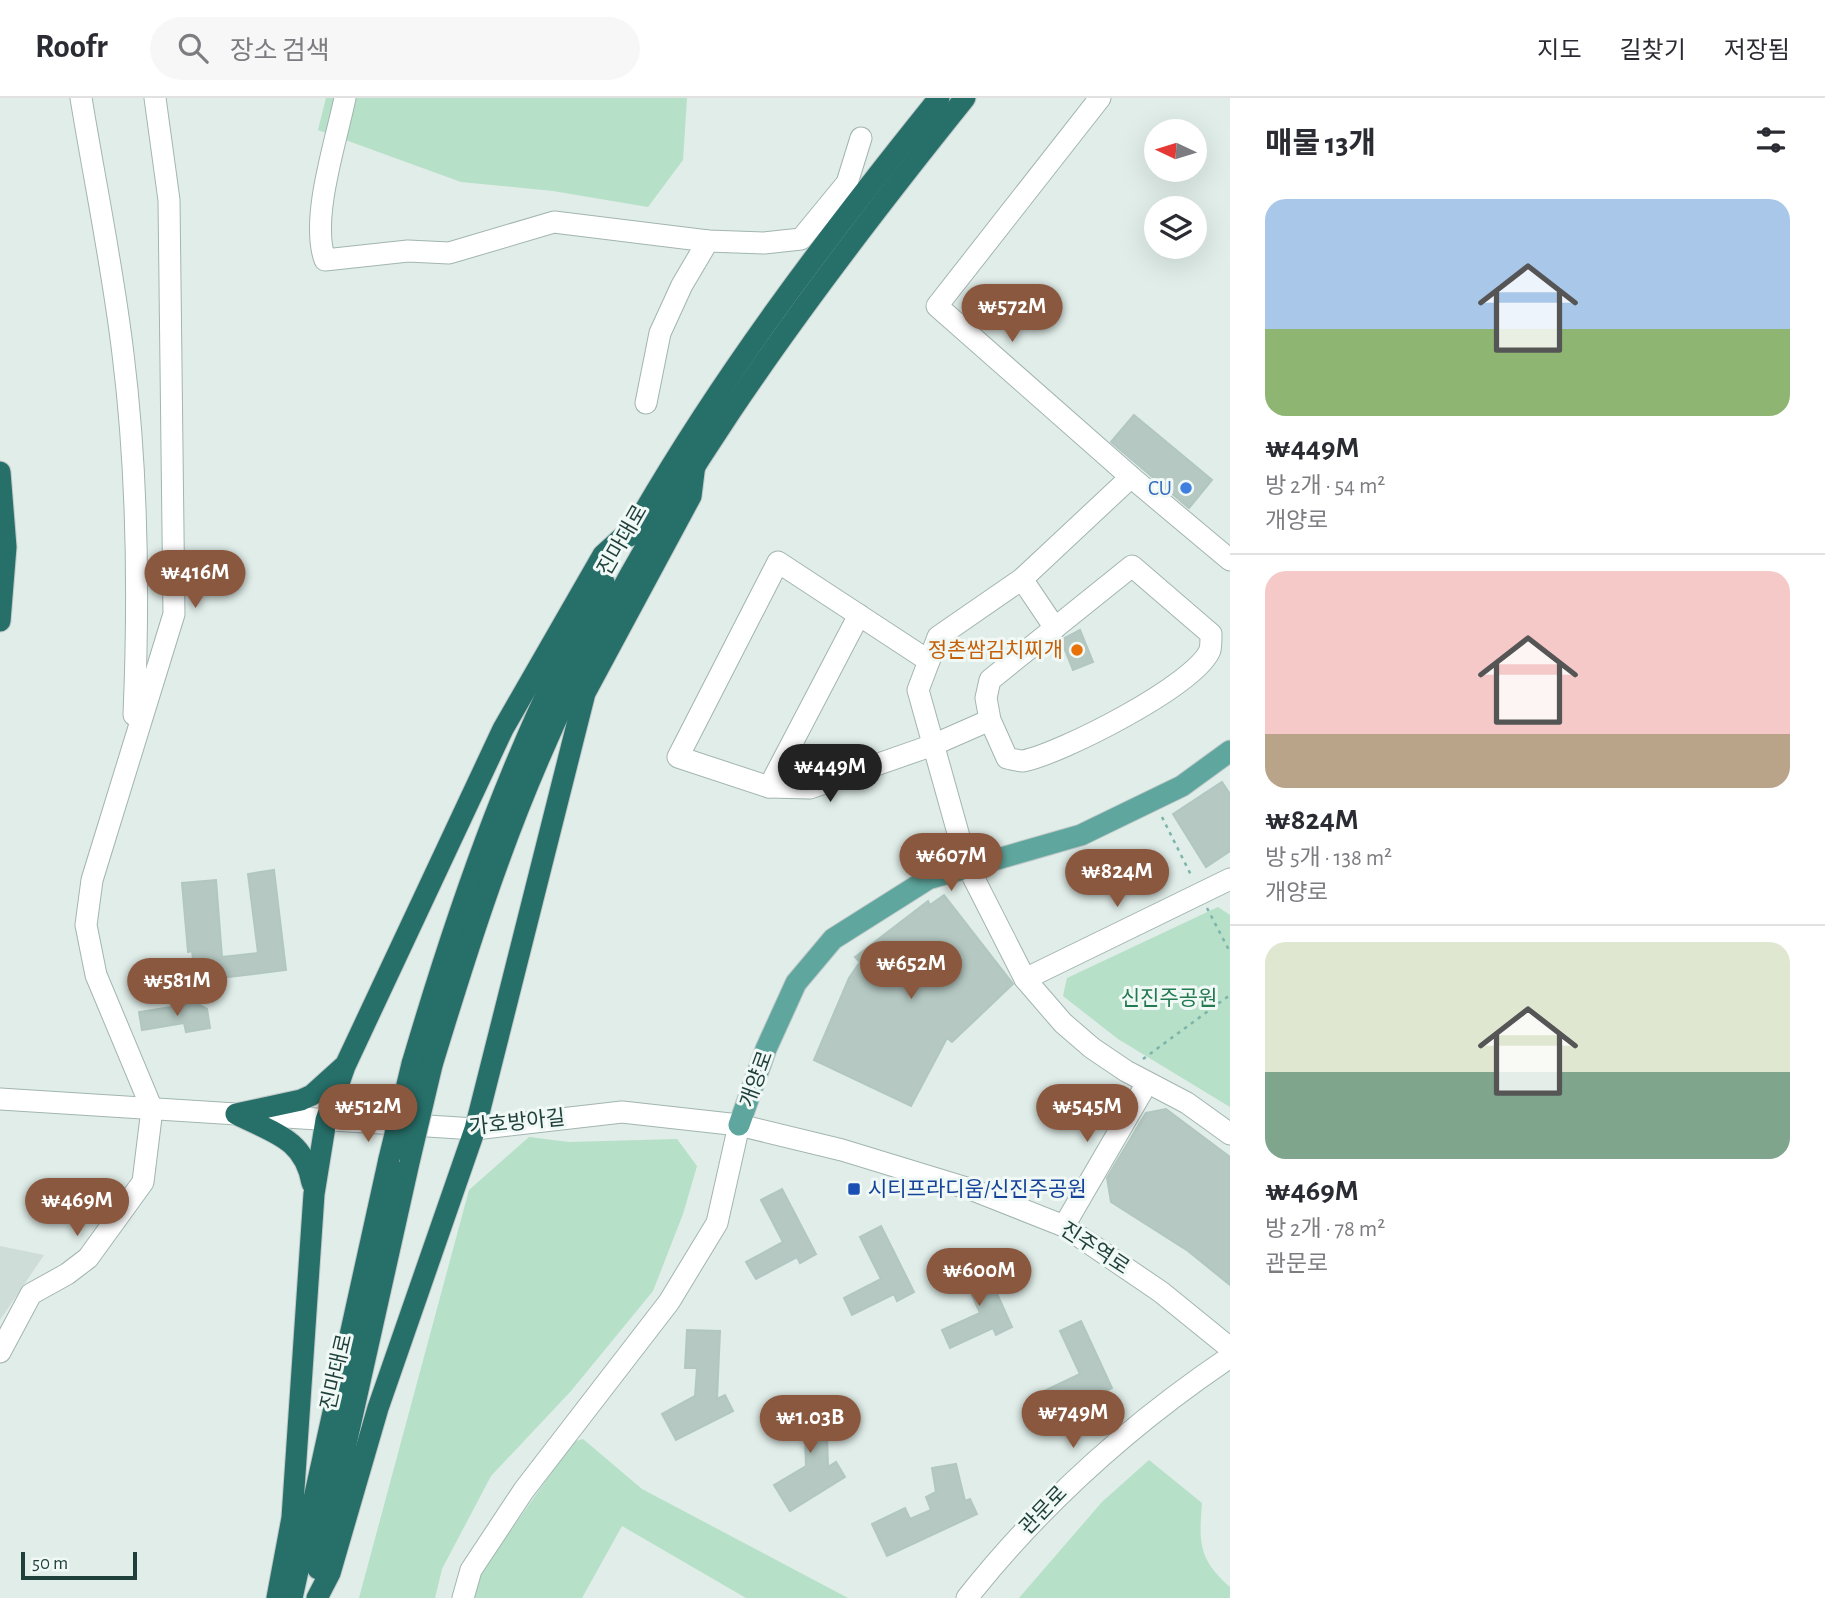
<!DOCTYPE html>
<html lang="ko">
<head>
<meta charset="utf-8">
<style>
	:root { --surface:#fff; --page:#f7f7f7; --text:#2b2b33; --muted:#7c7c81; --line:#e1e1e2; --accent:#8a583e }
	body { margin:0; font-family:"Alegreya Sans","Noto Sans KR",sans-serif; background:var(--page); color:var(--text); height:100vh; display:flex; flex-direction:column; font-size:26px; white-space:nowrap }
	* { box-sizing:border-box; margin:0 }
	p { font-size:23px; color:var(--muted) }
	.icon { flex:none; width:38px; height:38px; fill:none; stroke:currentColor; stroke-width:2; stroke-linecap:round; stroke-linejoin:round }
	.map { position:relative; flex:1; overflow:hidden }
	.sheet { display:flex; flex-direction:column; background:var(--surface); width:595px }
	.sheet>* { flex:none }
	.needle { width:46px; rotate:274deg }
	.controls { position:absolute; left:1144px; top:21px; display:grid; gap:14px }
	.controls a { display:grid; place-items:center; width:63px; height:63px; border-radius:50%; background:var(--surface); box-shadow:0 7px 28px #0002; font-size:35px }
	.scale { position:absolute; left:21px; bottom:18px; width:116px; box-sizing:border-box; padding-left:7px; border:4px solid #1f3f3b; border-top:0; font-size:19px; line-height:24px; white-space:nowrap; color:#1f3f3b; -webkit-text-stroke:5px #f1f9f6; paint-order:stroke }
	.price { position:absolute; translate:-50% -60px; padding:0 16px; border-radius:24px; background:var(--accent); color:#fff; font-size:23px; line-height:46px; filter:drop-shadow(0 2px 4px #0008) }
	.price::after { content:''; position:absolute; left:50%; top:42px; width:21px; height:16px; margin-left:-10px; background:inherit; clip-path:polygon(0 0,100% 0,50% 100%) }
	.price.selected { background:#222; color:#fff }
	ul { padding:0; list-style:none }
	li { display:grid; align-content:center; gap:14px; height:371px; padding:0 35px }
	li+li { border-top:2px solid var(--line) }
	li span { display:grid; place-items:center; height:217px; border-radius:21px; color:#555 }
	li>.icon { margin-inline-start:auto }
	span .icon { width:126px; height:126px; fill:#fffc; stroke-width:1 }
	li b { font-size:30px }
	h2 { display:flex; justify-content:space-between; align-items:center; height:84px; padding:0 35px; font-size:30px }
	header { display:flex; align-items:center; gap:42px; box-sizing:border-box; height:98px; padding:0 35px; background:var(--surface); border-bottom:2px solid var(--line) }
	header strong { font-size:33px }
	nav { display:flex; gap:38px; margin-inline-start:auto; font-size:24px }
	.search { width:490px; height:63px; background:var(--page); display:flex; align-items:center; gap:18px; box-sizing:border-box; padding:0 24px; border-radius:38px; color:var(--muted); font-size:26px }
	main { display:flex; flex:1; min-height:0 }
	.map>svg:first-child { display:block }
</style>
</head>
<body>
<header>
<strong>Roofr</strong>
<div class="search"><svg class="icon" aria-label="search" viewBox="0 0 24 24"><circle cx="10" cy="10" r="6"/><path d="M15 15l6 6"/></svg>장소 검색</div>
<nav><a>지도</a><a>길찾기</a><a>저장됨</a></nav>
</header>
<main>
<div class="map">
<svg width="1230" height="1500" viewBox="0 0 1230 1500">
	<rect width="100%" height="100%" fill="#e0ede9"/>
	<polygon fill="#ceddd8" points="0,1148 44,1157 0,1222"/>
	<g fill="#b6e0c7">
		<polygon points="326,0 687,0 683,62 648,109 553,93 461,84 318,32"/>
		<polygon points="1218,809 1230,817 1230,1009 1118,941 1063,898 1067,880"/>
		<polygon points="529,1039 569,1044 677,1041 697,1068 683,1116 653,1193 571,1293 491,1378 442,1471 435,1500 359,1500 469,1092"/>
		<polygon points="583,1341 642,1391 848,1500 746,1500 622,1428 582,1500 474,1500 478,1479 573,1344"/>
		<path d="M1149,1362L1202,1405C1199,1444 1198,1461 1230,1489V1500H1019L1102,1404Z"/>
	</g>
	<g fill="#b5c8c2" stroke="#b2c7c1" stroke-width="2">
		<polygon points="1134,317 1212,382 1189,410 1111,344"/>
		<polygon points="1080,532 1093,564 1073,572 1061,542"/>
		<polygon points="1222,684 1230,696 1230,753 1206,769 1173,716"/>
		<polygon points="274,772 286,872 196,883 192,853 188,854 182,785 216,782 222,859 258,855 248,776"/>
		<polygon points="944,797 1013,886 952,944 947,940 911,1008 814,962 849,880 860,864 855,859 928,803 930,807"/>
		<polygon points="196,905 207,911 210,930 186,934 184,925 142,932 139,914"/>
		<polygon points="1166,1011 1230,1059 1230,1187 1188,1153 1111,1104 1107,1080 1111,1073 1146,1015"/>
		<polygon points="782,1091 816,1156 800,1165 797,1159 756,1181 746,1164 783,1144 761,1102"/>
		<polygon points="881,1128 914,1194 897,1203 894,1196 852,1217 844,1200 881,1181 860,1139"/>
		<polygon points="982,1162 1012,1229 996,1237 993,1230 950,1250 942,1232 980,1215 961,1172"/>
		<polygon points="1081,1223 1112,1290 1096,1298 1093,1292 1050,1312 1042,1294 1080,1276 1060,1233"/>
		<polygon points="687,1232 720,1233 717,1301 725,1297 733,1313 676,1342 662,1316 695,1298 697,1270 685,1270"/>
		<polygon points="826,1301 828,1369 836,1364 845,1379 790,1413 774,1387 806,1368 805,1340 794,1340 793,1302"/>
		<polygon points="956,1366 965,1403 970,1401 977,1416 887,1458 872,1426 905,1410 910,1421 931,1412 926,1399 936,1394 932,1370"/>
	</g>
	<g fill="none" stroke-linecap="round" stroke-linejoin="round">
		<g stroke="#a2b5b1" stroke-width="23">
			<g id="minor">
				<path d="M81,0C95,85 113,171 123,256C138,376 139,497 134,617"/>
				<path d="M345,0C336,44 310,121 325,162L408,153L449,155L554,124L708,143L764,145L801,141L847,85L861,40"/>
				<polyline points="1100,0 937,208 1131,379 1230,462"/>
				<polyline points="646,305 660,235 682,187 708,143"/>
				<polyline points="1131,379 1022,481 938,539 918,592 967,767 1025,881 1063,925 1092,950 1126,973 1187,1005 1230,1036"/>
				<polyline points="1022,481 1055,530"/>
				<path d="M929,563L778,464L678,659L769,689L810,690L933,647L990,622L986,600L990,582L1132,468L1211,536C1211,540 1211,548 1210,552C1196,587 1060,656 1023,663C1018,663 1012,661 1007,660L990,622"/>
				<polyline points="769,689 859,517"/>
				<polyline points="1025,881 1230,781"/>
				<polyline points="0,1001 475,1031 622,1014 739,1027 842,1052 973,1092 1064,1128 1161,1194 1230,1250"/>
				<polyline points="1064,1128 1147,985"/>
				<polyline points="0,1254 31,1196 67,1176 88,1160 143,1084 152,1011 96,877 86,827 92,782 174,516 169,102 155,0"/>
				<polyline points="463,1500 471,1472 524,1392 669,1204 717,1125 739,1027"/>
				<path d="M967,1500C1043,1404 1129,1327 1230,1259"/>
			</g>
		</g>
		<g stroke="#c0c9c8" stroke-width="23">
			<polyline id="major" points="739,1027 766,951 796,885 833,841 928,781 1081,737 1182,688 1230,653"/>
		</g>
		<g stroke="#c0c9c8" stroke-width="23">
			<g id="highway">
				<polyline points="0,374 6,449 0,523"/>
				<path d="M630,438C718,282 827,139 939,0"/>
				<path d="M412,966C461,800 518,636 604,484"/>
				<path d="M432,967C464,862 497,757 541,656C645,414 801,204 965,0"/>
				<path d="M312,1085C304,1040 273,1035 236,1016L301,1002L312,997L343,969"/>
				<polyline points="318,1471 410,1060"/>
				<polyline points="277,1500 292,1420 314,1096 326,1022 345,968 503,631 603,457 637,426"/>
				<polyline points="292,1500 389,1061"/>
				<polyline points="317,1500 330,1475 378,1310 475,1031 585,595 691,398 695,366"/>
			</g>
		</g>
		<g stroke="#7db4aa" stroke-width="2.5" stroke-dasharray="3.5 5" stroke-linecap="butt">
			<polyline points="1162,719 1192,779"/>
			<polyline points="1207,810 1230,854"/>
			<polyline points="1143,961 1230,897"/>
		</g>
		<use href="#minor" stroke="#fff" stroke-width="21"/>
		<use href="#major" stroke="#5fa79e" stroke-width="21"/>
		<use href="#highway" stroke="#276f69" stroke-width="21"/>
		<g stroke="#c0c9c8" stroke-width="23" stroke-linecap="butt">
			<g id="highway-bridge">
				<polyline points="410,1060 432,967"/>
				<polyline points="389,1061 412,966"/>
			</g>
		</g>
		<use href="#highway-bridge" stroke="#276f69" stroke-width="21"/>
	</g>
	<circle fill="#3f7fe0" stroke="#f1f9f6" stroke-width="2.5" cx="1186" cy="390" r="7"/>
	<circle fill="#e8710a" stroke="#f1f9f6" stroke-width="2.5" cx="1077" cy="552" r="7"/>
	<rect fill="#1a4fb4" stroke="#f1f9f6" stroke-width="2.5" x="847" y="1084" width="14" height="14" rx="3.5"/>
	<g text-anchor="middle" stroke-width="6" stroke-linejoin="round" paint-order="stroke">
		<g font-size="21" fill="#366cbe" stroke="#f1f9f6" text-anchor="end">
			<text x="1172" y="397">CU</text>
		</g>
		<g font-size="21" fill="#1f3f3b" stroke="#f1f9f6">
			<text transform="translate(622 442) rotate(-60)" y="7">진마대로</text>
			<text transform="translate(756 981) rotate(-70)" y="7">개양로</text>
			<text transform="translate(517 1024) rotate(-6)" y="7">가호방아길</text>
			<text transform="translate(1095 1150) rotate(33)" y="7">진주역로</text>
			<text transform="translate(336 1274) rotate(-77)" y="7">진마대로</text>
			<text transform="translate(1043 1412) rotate(-46)" y="7">관문로</text>
		</g>
		<g font-size="21" fill="#c56008" stroke="#f1f9f6" text-anchor="end">
			<text x="1063" y="559">정촌쌈김치찌개</text>
		</g>
		<g font-size="21" fill="#247a51" stroke="#f1f9f6">
			<text x="1169" y="907">신진주공원</text>
		</g>
		<g font-size="21" fill="#164399" stroke="#f1f9f6" text-anchor="start">
			<text x="868" y="1098">시티프라디움/신진주공원</text>
		</g>
	</g>
</svg>
<div class="controls">
<a><svg class="needle" viewBox="-14 -14 28 28"><path d="M0-13l5 13h-10z" fill="#e53935"/><path d="M0 13l5-13h-10z" fill="#7c7c81"/></svg></a>
<a><svg class="icon" aria-label="layers" viewBox="0 0 24 24"><path d="M12 4l9 5-9 5-9-5zM3 14l9 5 9-5"/></svg></a>
</div>
<div class="scale">50 m</div>
<b class="price" style="left:1012px;top:246px">₩572M</b>
<b class="price" style="left:195px;top:512px">₩416M</b>
<b class="price selected" style="left:830px;top:706px">₩449M</b>
<b class="price" style="left:951px;top:795px">₩607M</b>
<b class="price" style="left:1117px;top:811px">₩824M</b>
<b class="price" style="left:911px;top:903px">₩652M</b>
<b class="price" style="left:177px;top:920px">₩581M</b>
<b class="price" style="left:368px;top:1046px">₩512M</b>
<b class="price" style="left:1087px;top:1046px">₩545M</b>
<b class="price" style="left:77px;top:1140px">₩469M</b>
<b class="price" style="left:979px;top:1210px">₩600M</b>
<b class="price" style="left:1073px;top:1352px">₩749M</b>
<b class="price" style="left:810px;top:1357px">₩1.03B</b>
</div>
<section class="sheet">
<h2>매물 13개<svg class="icon" aria-label="filters" viewBox="0 0 24 24"><path d="M4 7h16M4 17h16"/><circle cx="9" cy="7" r="2"/><circle cx="15" cy="17" r="2"/></svg></h2>
<ul>
<li><span style="background:linear-gradient(#a9c7e8 60%,#8fb573 0)"><svg class="icon" aria-label="home" viewBox="0 0 24 24"><path d="M3 11l9-7 9 7M6 9v11h12V9"/></svg></span><div><b>₩449M</b><p>방 2개 · 54 m²</p><p>개양로</p></div></li>
<li><span style="background:linear-gradient(#f6c9c9 75%,#b9a48a 0)"><svg class="icon" aria-label="home" viewBox="0 0 24 24"><path d="M3 11l9-7 9 7M6 9v11h12V9"/></svg></span><div><b>₩824M</b><p>방 5개 · 138 m²</p><p>개양로</p></div></li>
<li><span style="background:linear-gradient(#dfe7d0 60%,#7fa58c 0)"><svg class="icon" aria-label="home" viewBox="0 0 24 24"><path d="M3 11l9-7 9 7M6 9v11h12V9"/></svg></span><div><b>₩469M</b><p>방 2개 · 78 m²</p><p>관문로</p></div></li>
</ul>
</section>
</main>
</body>
</html>
